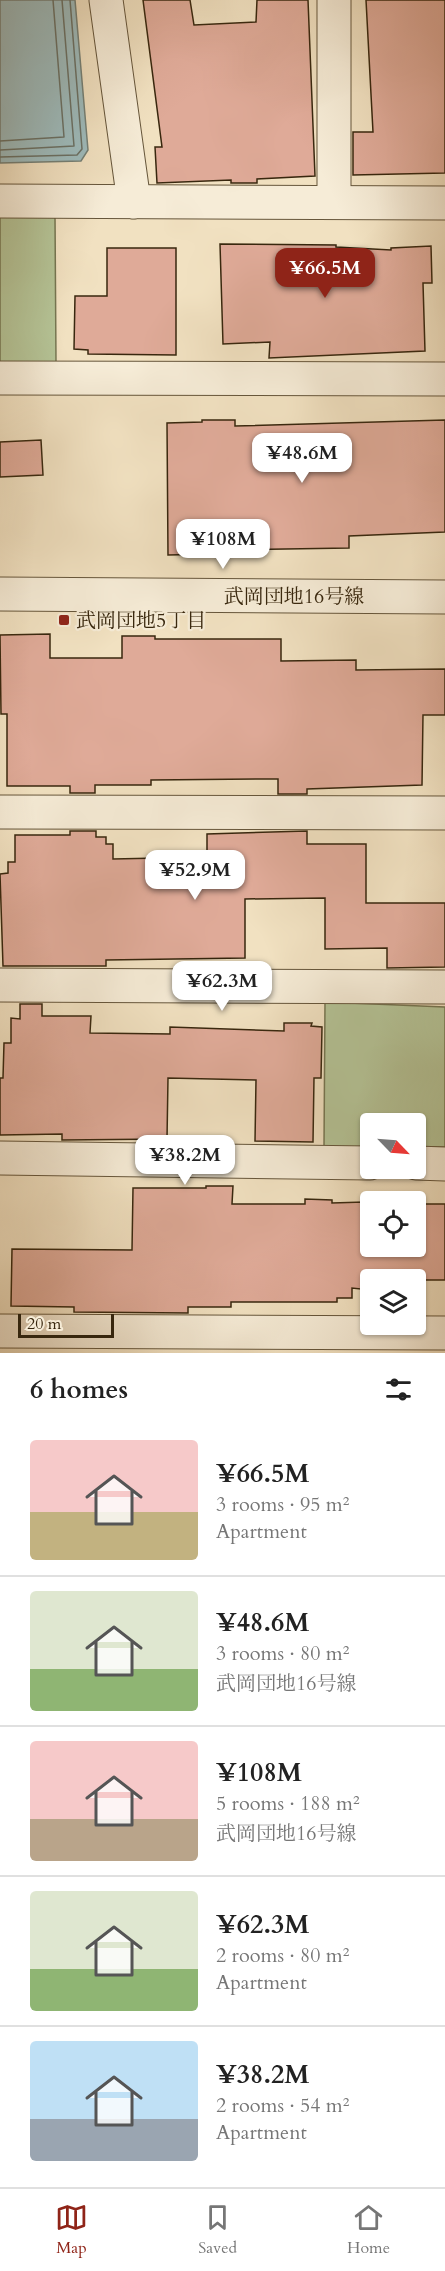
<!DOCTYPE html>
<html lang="en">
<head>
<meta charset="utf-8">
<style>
	:root { --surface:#fff; --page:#f2f2f2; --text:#222; --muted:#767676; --line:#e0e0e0; --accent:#8f2418 }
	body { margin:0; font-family:Cardo,"Noto Serif JP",serif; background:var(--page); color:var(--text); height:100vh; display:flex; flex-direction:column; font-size:22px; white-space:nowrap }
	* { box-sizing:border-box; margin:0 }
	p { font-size:20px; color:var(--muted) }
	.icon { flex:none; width:33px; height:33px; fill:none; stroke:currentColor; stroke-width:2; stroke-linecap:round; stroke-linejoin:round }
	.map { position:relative; height:1353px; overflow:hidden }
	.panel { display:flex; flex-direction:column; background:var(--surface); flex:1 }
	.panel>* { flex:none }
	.needle { width:39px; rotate:115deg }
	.controls { position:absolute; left:360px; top:1113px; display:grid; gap:12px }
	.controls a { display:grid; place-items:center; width:66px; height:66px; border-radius:6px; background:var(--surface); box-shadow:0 2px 4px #0004; font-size:30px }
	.scale { position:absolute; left:18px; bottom:15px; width:96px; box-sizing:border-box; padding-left:6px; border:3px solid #38270e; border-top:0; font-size:16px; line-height:21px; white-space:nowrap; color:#38270e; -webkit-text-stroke:4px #f6ecd7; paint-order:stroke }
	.price { position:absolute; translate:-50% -51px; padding:0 14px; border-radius:12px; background:#fff; color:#222; font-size:20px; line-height:39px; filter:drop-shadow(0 2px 3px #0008) }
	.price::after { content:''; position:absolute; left:50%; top:36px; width:18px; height:14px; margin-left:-9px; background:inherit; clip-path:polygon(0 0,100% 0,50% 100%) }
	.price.on { background:var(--accent); color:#fff }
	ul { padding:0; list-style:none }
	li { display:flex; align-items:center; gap:18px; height:150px; padding:0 30px }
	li+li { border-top:2px solid var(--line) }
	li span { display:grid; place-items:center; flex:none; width:168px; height:120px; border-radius:6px; color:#555 }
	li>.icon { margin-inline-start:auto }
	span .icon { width:72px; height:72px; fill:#fffc; stroke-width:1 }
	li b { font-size:26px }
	h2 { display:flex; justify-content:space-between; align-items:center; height:72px; padding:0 30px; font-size:26px }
	.menu { display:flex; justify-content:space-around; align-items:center; height:84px; border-top:2px solid var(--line); background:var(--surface); font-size:16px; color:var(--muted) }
	.menu a { display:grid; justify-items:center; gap:3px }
	.menu .on { color:var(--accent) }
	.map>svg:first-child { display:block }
</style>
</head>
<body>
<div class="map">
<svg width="445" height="1353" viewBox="0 0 445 1353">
	<rect width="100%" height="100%" fill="#f1e1c1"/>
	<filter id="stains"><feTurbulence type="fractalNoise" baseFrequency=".00333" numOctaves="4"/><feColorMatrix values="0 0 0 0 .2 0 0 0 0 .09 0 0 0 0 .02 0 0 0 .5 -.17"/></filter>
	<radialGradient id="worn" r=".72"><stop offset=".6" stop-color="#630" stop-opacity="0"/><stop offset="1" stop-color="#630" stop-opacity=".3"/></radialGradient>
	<g fill="#b5c497" stroke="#767652" stroke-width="1.5">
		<polygon points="0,216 55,216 56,362 0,362"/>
		<polygon points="325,1002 445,1007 445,1147 416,1147 416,1124 370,1124 370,1147 324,1148"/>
	</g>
	<polygon fill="#9ebbbc" stroke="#758076" stroke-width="1.5" points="0,0 75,0 88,150 81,161 0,163"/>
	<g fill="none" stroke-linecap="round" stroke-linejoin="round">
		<g stroke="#6b7165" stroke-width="1.5">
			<polyline points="0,141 64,137 53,0"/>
			<polyline points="0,150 74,146 62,0"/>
			<polyline points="0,157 77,155 82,149 70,0"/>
		</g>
	</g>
	<g fill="#dfaa98" stroke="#38270e" stroke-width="1.5">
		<polygon points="143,0 190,0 194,25 256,22 257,0 308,0 315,176 257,179 257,183 231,183 231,180 157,183 155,147 162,147"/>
		<polygon points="366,0 445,0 445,173 353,175 353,132 373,132"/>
		<polygon points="220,244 336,245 336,247 391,250 391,248 431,246 432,283 423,283 425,351 269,358 270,342 223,344"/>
		<polygon points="107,248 176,248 176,355 88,354 88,350 74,349 75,296 107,296"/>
		<polygon points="202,420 235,420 235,426 445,420 445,532 349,536 349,548 214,550 214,554 168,555 167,423 202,422"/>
		<polygon points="41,440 43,475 0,477 0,442"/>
		<polygon points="50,634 50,658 122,658 122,636 155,636 155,639 281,639 281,661 356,660 356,670 445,669 445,715 423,715 422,785 307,789 307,794 278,794 278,779 264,779 151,780 151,785 95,785 95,793 70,793 70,786 7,786 7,714 1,714 0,635"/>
		<polygon points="70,831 96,831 96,837 106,837 106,844 113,844 113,859 207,857 207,834 307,831 307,844 366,844 366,903 445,903 445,967 387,968 387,948 325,949 325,898 245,899 245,958 106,960 106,966 3,966 0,874 8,873 8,862 15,862 15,835 70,835"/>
		<polygon points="20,1004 42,1004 42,1016 91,1016 90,1033 170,1034 170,1027 284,1031 284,1023 312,1023 311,1026 322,1027 321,1078 314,1078 313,1142 255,1141 256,1080 168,1078 167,1139 62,1140 62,1134 0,1135 0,1078 3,1078 4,1043 11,1043 11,1018 20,1019"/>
		<polygon points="206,1186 233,1186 232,1204 305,1204 305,1199 332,1200 332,1203 364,1202 364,1254 416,1255 416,1204 445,1204 445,1280 370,1280 370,1290 352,1288 352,1298 337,1298 337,1302 231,1302 231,1307 188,1307 188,1313 74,1312 74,1307 11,1306 12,1249 132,1250 133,1188 206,1188"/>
	</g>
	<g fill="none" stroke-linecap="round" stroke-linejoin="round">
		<g stroke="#66563b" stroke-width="35">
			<g id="minor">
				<polyline points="106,0 134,202"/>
				<polyline points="0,201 445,203"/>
				<polyline points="334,201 334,0"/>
				<polyline points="0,378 445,379"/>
				<polyline points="0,812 445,813"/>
				<polyline points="0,985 445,987"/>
				<polyline points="0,1158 370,1163"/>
				<polyline points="416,1163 445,1164"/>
				<polyline points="0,1331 445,1333"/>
			</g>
		</g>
		<g stroke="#66563b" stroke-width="35">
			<polyline id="tertiary" points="0,594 445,597"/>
		</g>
		<use href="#minor" stroke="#f6ecd7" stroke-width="33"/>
		<use href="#tertiary" stroke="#f6ecd7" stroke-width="33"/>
	</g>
	<rect fill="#8f2418" stroke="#f6ecd7" stroke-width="2" x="58" y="614" width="12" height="12" rx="3"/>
	<g text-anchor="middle" stroke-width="4.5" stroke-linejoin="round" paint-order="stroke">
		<g font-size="20" fill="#38270e" stroke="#f6ecd7">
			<text x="294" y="603">武岡団地16号線</text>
		</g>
		<g font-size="20" fill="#38270e" stroke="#f6ecd7" text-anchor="start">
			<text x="76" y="627">武岡団地5丁目</text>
		</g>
	</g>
	<rect width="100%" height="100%" filter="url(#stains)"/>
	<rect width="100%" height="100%" fill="url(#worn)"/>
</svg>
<div class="controls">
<a><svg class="needle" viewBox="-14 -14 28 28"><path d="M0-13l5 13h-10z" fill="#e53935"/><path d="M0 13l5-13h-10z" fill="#767676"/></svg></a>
<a><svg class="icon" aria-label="locate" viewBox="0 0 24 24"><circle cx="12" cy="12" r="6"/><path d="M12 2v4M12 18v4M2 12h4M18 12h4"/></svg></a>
<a><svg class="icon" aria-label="layers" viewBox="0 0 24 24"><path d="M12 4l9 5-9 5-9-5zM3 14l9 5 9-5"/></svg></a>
</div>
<div class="scale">20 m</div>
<b class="price on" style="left:325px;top:299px">¥66.5M</b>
<b class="price" style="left:302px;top:484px">¥48.6M</b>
<b class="price" style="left:223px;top:570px">¥108M</b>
<b class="price" style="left:195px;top:901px">¥52.9M</b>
<b class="price" style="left:222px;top:1012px">¥62.3M</b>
<b class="price" style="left:185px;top:1186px">¥38.2M</b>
</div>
<section class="panel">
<h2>6 homes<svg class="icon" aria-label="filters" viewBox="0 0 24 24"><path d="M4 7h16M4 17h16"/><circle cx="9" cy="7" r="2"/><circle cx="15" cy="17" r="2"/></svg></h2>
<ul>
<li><span style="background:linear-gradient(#f6c9c9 60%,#c2b280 0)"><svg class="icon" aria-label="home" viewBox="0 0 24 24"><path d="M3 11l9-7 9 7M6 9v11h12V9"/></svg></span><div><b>¥66.5M</b><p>3 rooms · 95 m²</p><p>Apartment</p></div></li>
<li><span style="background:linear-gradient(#dfe7d0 65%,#8fb573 0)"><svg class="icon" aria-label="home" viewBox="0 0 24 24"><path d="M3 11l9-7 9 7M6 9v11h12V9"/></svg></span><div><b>¥48.6M</b><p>3 rooms · 80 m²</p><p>武岡団地16号線</p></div></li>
<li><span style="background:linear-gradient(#f6c9c9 65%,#b9a48a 0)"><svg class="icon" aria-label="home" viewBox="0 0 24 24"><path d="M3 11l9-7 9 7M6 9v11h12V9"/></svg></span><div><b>¥108M</b><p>5 rooms · 188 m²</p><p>武岡団地16号線</p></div></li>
<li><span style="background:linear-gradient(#dfe7d0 65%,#8fb573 0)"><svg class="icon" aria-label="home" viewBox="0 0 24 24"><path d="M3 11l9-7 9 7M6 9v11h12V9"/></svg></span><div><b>¥62.3M</b><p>2 rooms · 80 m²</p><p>Apartment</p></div></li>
<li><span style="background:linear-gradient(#bfe0f5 65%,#9aa5b1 0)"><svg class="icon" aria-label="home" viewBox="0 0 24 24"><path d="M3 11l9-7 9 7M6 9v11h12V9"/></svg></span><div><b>¥38.2M</b><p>2 rooms · 54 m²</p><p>Apartment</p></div></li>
</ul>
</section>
<nav class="menu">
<a class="on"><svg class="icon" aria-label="map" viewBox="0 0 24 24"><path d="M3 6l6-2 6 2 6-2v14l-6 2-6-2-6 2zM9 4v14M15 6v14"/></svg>Map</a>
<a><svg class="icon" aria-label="saved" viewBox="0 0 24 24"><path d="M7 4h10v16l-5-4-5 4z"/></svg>Saved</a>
<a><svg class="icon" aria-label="home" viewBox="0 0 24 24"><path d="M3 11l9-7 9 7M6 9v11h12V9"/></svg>Home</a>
</nav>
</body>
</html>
